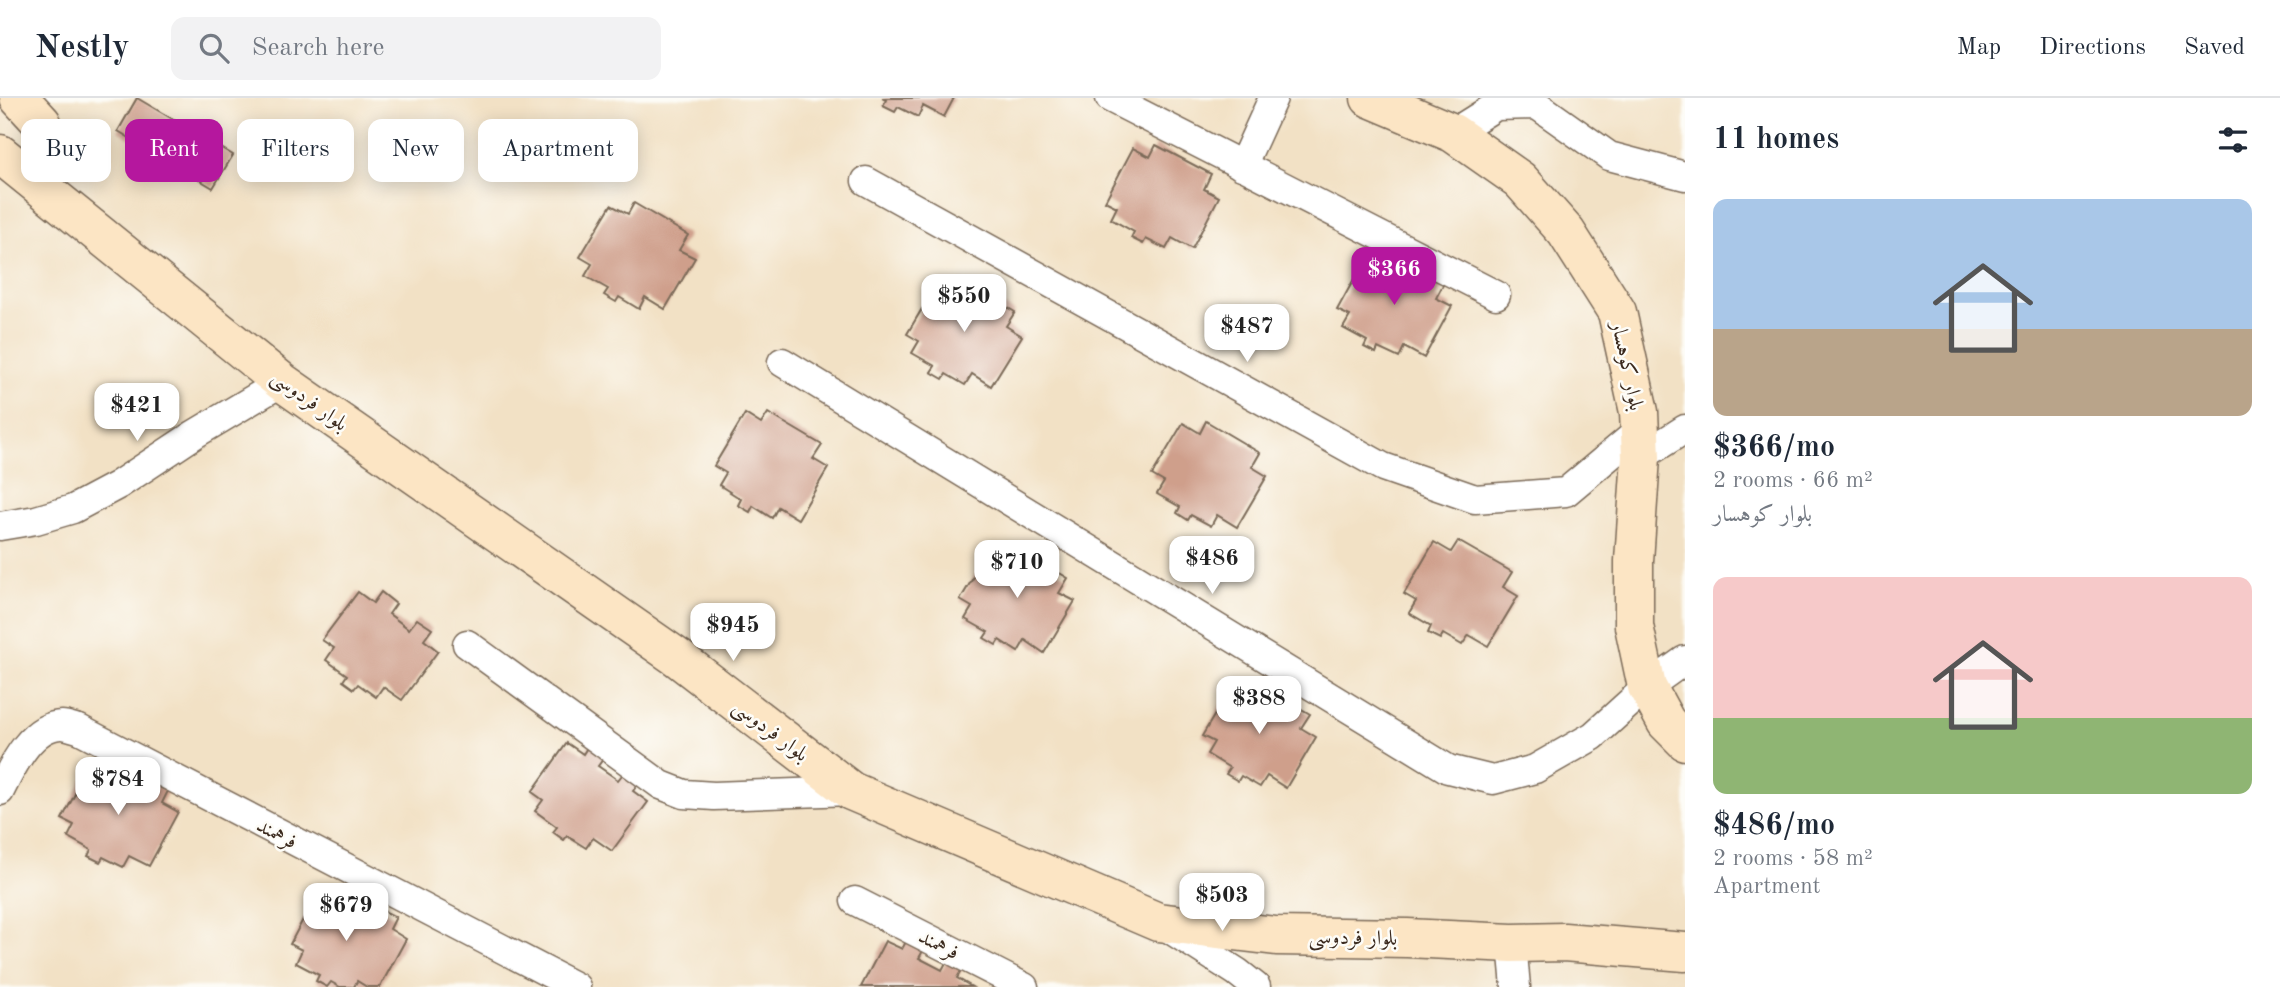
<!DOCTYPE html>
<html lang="en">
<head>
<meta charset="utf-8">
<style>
	:root { --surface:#fff; --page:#f2f2f3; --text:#1f2937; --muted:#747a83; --line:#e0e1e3; --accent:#b5179e }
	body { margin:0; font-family:"Old Standard TT",Amiri,serif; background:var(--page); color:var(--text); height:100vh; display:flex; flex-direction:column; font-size:26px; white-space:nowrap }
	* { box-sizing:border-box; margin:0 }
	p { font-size:23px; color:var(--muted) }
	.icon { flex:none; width:38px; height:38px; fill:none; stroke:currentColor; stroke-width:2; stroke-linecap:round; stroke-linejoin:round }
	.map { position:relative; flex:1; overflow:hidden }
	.side { display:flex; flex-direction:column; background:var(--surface); width:595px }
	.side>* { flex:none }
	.guide { position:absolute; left:21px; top:21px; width:665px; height:63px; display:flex; gap:14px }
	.price { position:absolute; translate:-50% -60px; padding:0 16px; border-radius:14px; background:#fff; color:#222; font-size:23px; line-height:46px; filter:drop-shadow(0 2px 4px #0008) }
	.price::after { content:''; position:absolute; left:50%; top:42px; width:21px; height:16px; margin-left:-10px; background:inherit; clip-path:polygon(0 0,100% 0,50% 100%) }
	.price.active { background:var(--accent); color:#fff }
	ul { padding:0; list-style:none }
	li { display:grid; align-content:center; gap:14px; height:371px; padding:0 28px }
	li span { display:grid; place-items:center; height:217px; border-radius:14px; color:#555 }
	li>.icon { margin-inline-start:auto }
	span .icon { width:126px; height:126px; fill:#fffc; stroke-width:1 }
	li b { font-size:30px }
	h2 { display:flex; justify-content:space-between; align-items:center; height:84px; padding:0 28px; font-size:30px }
	.tag { padding:0 24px; border-radius:14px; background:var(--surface); box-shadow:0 4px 18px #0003; font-size:24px; line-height:63px }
	.tag.active { background:var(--accent); color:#fff }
	header { display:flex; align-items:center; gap:42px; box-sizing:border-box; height:98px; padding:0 35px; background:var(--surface); border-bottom:2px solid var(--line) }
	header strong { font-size:33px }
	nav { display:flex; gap:38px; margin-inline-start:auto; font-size:24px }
	.search { width:490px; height:63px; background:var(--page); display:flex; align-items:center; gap:18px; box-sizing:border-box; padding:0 24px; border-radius:14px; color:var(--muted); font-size:26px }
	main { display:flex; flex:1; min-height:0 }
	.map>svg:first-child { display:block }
</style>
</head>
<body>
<header>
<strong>Nestly</strong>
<div class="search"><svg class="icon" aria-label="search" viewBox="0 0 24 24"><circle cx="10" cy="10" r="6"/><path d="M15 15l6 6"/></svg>Search here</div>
<nav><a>Map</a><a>Directions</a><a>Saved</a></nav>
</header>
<main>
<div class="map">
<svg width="1685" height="889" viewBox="0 0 1685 889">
	<rect width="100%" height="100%" fill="#fdfcf7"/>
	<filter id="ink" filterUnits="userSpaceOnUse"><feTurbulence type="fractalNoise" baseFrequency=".0143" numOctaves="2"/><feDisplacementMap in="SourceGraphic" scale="14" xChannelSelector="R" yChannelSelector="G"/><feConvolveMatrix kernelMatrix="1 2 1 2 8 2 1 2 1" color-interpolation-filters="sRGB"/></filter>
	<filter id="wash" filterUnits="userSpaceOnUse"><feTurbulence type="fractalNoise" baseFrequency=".00686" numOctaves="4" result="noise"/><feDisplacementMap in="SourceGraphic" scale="28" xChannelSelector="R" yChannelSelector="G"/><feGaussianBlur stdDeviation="1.57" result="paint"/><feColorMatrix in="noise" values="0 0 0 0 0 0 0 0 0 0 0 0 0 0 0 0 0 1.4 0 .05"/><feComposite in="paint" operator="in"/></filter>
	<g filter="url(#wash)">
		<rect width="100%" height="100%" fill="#f2e1c5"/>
		<g id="blocks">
			<g fill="#cf9f8b">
				<polygon points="137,0 233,57 213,90 118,33"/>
				<polygon points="882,0 954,0 944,19 923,8 918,19 898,9 895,14 883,8 886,2"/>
				<polygon points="1156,47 1211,76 1204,91 1219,99 1192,151 1172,140 1166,151 1146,141 1143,146 1131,140 1134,134 1111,121 1117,109 1105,103 1133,50 1150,59"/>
				<polygon points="634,105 688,137 679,152 695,160 665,211 645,199 639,211 619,199 616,204 604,197 608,191 585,178 592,166 580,159 611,107 628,116"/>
				<polygon points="1389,156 1444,185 1436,200 1452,208 1424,260 1404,249 1399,260 1378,250 1376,255 1364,249 1367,243 1343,230 1350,218 1337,212 1366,159 1382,168"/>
				<polygon points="961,182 1015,214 1006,228 1022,238 991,288 972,276 965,287 946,276 943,281 931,274 935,268 912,255 919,243 907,236 938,184 954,194"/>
				<polygon points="768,315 822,347 813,361 828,370 798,421 778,409 772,420 753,408 750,414 738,407 741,401 719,387 726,375 714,368 745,316 761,326"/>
				<polygon points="1206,323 1260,355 1252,369 1267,378 1237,429 1217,417 1211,428 1191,417 1188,422 1177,415 1180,409 1157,396 1164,384 1152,377 1183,325 1200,335"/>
				<polygon points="1458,443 1512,474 1503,489 1518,498 1488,548 1469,537 1462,547 1443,536 1440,541 1428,535 1431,528 1409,515 1416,503 1404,496 1434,444 1451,454"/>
				<polygon points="1014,448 1068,480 1059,495 1075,503 1044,555 1025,542 1018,554 999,542 996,547 984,540 988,534 965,521 972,509 960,502 991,450 1007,460"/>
				<polygon points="358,494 373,505 381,494 396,506 389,516 409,531 417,521 432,531 424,542 438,553 402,602 383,589 376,599 358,586 354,591 343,583 347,577 326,562 334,550 322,542"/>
				<polygon points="1256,584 1310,616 1301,630 1316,639 1286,690 1267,678 1260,689 1241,678 1238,683 1226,676 1230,670 1207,656 1214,644 1202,638 1233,586 1249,596"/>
				<polygon points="567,645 583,656 590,645 606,657 598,668 618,682 626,672 641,682 633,693 648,704 612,753 593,740 586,750 567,738 564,742 553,734 557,729 535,713 543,702 532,694"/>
				<polygon points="112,665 129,674 123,685 134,691 146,697 152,685 168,693 162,705 178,714 149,768 129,758 123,769 103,759 100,764 88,758 91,752 68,739 74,727 62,721 90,667 106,676"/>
				<polygon points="341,790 358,800 352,811 374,823 380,811 396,819 390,831 406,841 380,889 367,889 357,883 354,889 340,889 331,884 327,889 316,883 319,877 296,865 302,852 290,846 318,793 335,802"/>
				<polygon points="908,840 925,849 919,860 942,872 948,861 964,868 957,880 972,889 861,889 885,843 902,851"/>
			</g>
		</g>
	</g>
	<g filter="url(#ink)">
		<use href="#blocks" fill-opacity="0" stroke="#7b6a58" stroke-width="2"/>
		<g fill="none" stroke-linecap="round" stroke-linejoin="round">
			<g stroke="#7b6a58" stroke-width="31">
				<g id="street">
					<polyline points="1110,0 1496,197"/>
					<polyline points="1453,35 1496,8 1537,7 1609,58 1685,78"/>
					<polyline points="1242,68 1273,0"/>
					<polyline points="866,83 1383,369 1475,401 1566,394 1639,333"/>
					<polyline points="782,264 1448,671 1493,682 1535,671 1593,638 1647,589 1685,562"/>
					<polyline points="1641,359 1685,331"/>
					<polyline points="0,428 36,422 73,411 118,387 195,336 282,284"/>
					<polyline points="467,546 661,687 684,696 714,698 851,693"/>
					<path d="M0,693C12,669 31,627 62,627C67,627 74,630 79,631L576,889"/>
					<polyline points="855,803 1024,889"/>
					<polyline points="1165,828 1237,874 1256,889"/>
					<polyline points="1512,845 1516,889"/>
				</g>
			</g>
			<g stroke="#7b6a58" stroke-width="41">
				<g id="secondary">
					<polyline points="19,0 42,25"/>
					<polyline points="1370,0 1453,35 1520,82 1566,134 1617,214 1639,314 1641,359 1634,463 1634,528 1647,589 1666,624 1685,643"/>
					<polyline points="0,56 282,284 678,560 851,693 1158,824 1276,838 1407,840 1512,845 1564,844 1685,854"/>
				</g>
			</g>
			<use href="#street" stroke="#fff" stroke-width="28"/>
			<use href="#secondary" stroke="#fce5c4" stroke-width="38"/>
		</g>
	</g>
	<g text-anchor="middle" stroke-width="5" stroke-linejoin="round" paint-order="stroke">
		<g font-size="21" fill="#3b2a1e" stroke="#fdfcf7">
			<text transform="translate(1628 268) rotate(78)" y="7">بلوار کوهسار</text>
			<text transform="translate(310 302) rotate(36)" y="7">بلوار فردوسی</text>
			<text transform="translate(771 632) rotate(37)" y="7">بلوار فردوسی</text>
			<text transform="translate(277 735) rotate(28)" y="7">فرهمند</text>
			<text transform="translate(1353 839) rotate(1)" y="7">بلوار فردوسی</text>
			<text transform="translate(939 846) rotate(27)" y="7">فرهمند</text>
		</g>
	</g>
</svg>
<b class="price active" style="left:1394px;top:209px">$366</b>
<b class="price" style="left:964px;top:236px">$550</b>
<b class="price" style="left:1247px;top:266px">$487</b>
<b class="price" style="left:137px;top:345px">$421</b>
<b class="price" style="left:1212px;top:498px">$486</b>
<b class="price" style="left:1017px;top:502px">$710</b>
<b class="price" style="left:733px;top:565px">$945</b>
<b class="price" style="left:1259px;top:638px">$388</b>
<b class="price" style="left:118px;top:719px">$784</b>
<b class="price" style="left:1222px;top:835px">$503</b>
<b class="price" style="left:346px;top:845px">$679</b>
<div class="guide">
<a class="tag">Buy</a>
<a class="tag active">Rent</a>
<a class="tag">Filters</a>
<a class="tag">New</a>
<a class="tag">Apartment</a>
</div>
</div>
<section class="side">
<h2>11 homes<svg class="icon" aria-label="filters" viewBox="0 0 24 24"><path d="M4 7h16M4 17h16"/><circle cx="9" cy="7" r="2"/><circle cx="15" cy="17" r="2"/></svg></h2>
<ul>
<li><span style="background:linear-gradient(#a9c7e8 60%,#b9a48a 0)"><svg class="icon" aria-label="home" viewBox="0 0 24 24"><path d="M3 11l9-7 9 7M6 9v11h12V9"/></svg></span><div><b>$366/mo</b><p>2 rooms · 66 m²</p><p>بلوار کوهسار</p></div></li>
<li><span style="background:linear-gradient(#f6c9c9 65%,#8fb573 0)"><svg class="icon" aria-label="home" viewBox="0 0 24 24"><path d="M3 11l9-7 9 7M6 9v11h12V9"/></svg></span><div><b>$486/mo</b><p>2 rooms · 58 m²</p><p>Apartment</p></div></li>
</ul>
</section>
</main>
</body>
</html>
